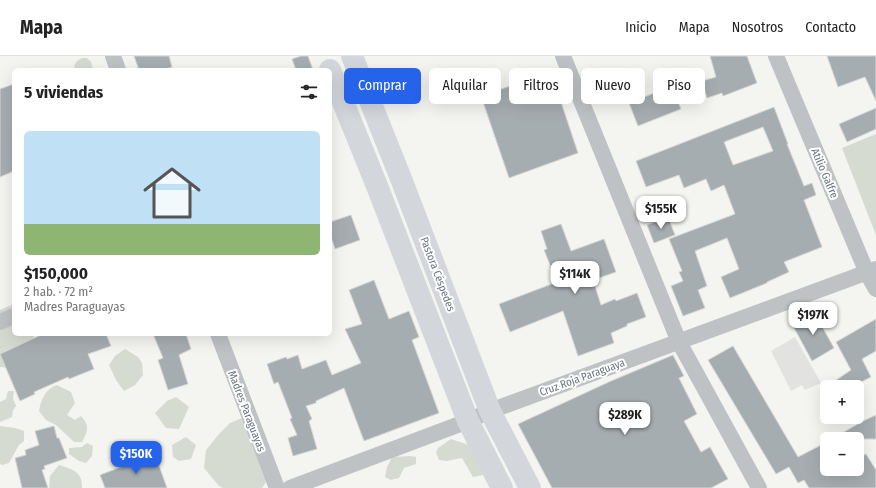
<!DOCTYPE html>
<html lang="es">
<head>
<meta charset="utf-8">
<style>
	:root { --surface:#fff; --page:#f6f6f6; --text:#222; --muted:#767676; --line:#e0e0e0; --accent:#2563eb }
	body { margin:0; font-family:"Fira Sans Condensed",sans-serif; background:var(--page); color:var(--text); height:100vh; display:flex; flex-direction:column; font-size:15px; white-space:nowrap }
	* { box-sizing:border-box; margin:0 }
	p { font-size:13px; color:var(--muted) }
	.icon { flex:none; width:22px; height:22px; fill:none; stroke:currentColor; stroke-width:2; stroke-linecap:round; stroke-linejoin:round }
	.map { position:relative; flex:1; overflow:hidden }
	.panel { position:absolute; left:12px; top:12px; width:320px; height:268px; display:flex; flex-direction:column; background:var(--surface); border-radius:6px; box-shadow:0 4px 16px #0002 }
	.panel>* { flex:none }
	.banner { position:absolute; left:344px; top:12px; width:380px; height:36px; display:flex; gap:8px }
	.buttons { position:absolute; left:820px; top:324px; display:grid; gap:8px }
	.buttons a { display:grid; place-items:center; width:44px; height:44px; border-radius:6px; background:var(--surface); box-shadow:0 4px 16px #0002; font-size:20px }
	.price { position:absolute; translate:-50% -34px; padding:0 9px; border-radius:8px; background:#fff; color:#222; font-size:13px; line-height:26px; filter:drop-shadow(0 1px 2px #0008) }
	.price::after { content:''; position:absolute; left:50%; top:24px; width:12px; height:9px; margin-left:-6px; background:inherit; clip-path:polygon(0 0,100% 0,50% 100%) }
	.price.selected { background:var(--accent); color:#fff }
	ul { padding:0; list-style:none }
	li { display:grid; align-content:center; gap:8px; height:212px; padding:0 12px }
	li+li { border-top:1px solid var(--line) }
	li span { display:grid; place-items:center; height:124px; border-radius:6px; color:#555 }
	li>.icon { margin-inline-start:auto }
	span .icon { width:72px; height:72px; fill:#fffc; stroke-width:1 }
	li b { font-size:17px }
	h2 { display:flex; justify-content:space-between; align-items:center; height:48px; padding:0 12px; font-size:17px }
	.pill { padding:0 14px; border-radius:6px; background:var(--surface); box-shadow:0 4px 16px #0002; font-size:14px; line-height:36px }
	.pill.selected { background:var(--accent); color:#fff }
	header { display:flex; align-items:center; gap:24px; box-sizing:border-box; height:56px; padding:0 20px; background:var(--surface); border-bottom:1px solid var(--line) }
	header strong { font-size:19px }
	nav { display:flex; gap:22px; margin-inline-start:auto; font-size:14px }
	.map>svg:first-child { display:block }
</style>
</head>
<body>
<header>
<strong>Mapa</strong>
<nav><a>Inicio</a><a>Mapa</a><a>Nosotros</a><a>Contacto</a></nav>
</header>
<div class="map">
<svg width="876" height="432" viewBox="0 0 876 432">
	<rect width="100%" height="100%" fill="#f4f4f1"/>
	<polygon fill="#e2e3e1" points="795,281 821,327 805,334 802,329 791,335 771,295"/>
	<g fill="#d6dbd2">
		<polygon points="82,2 87,2 91,6 93,14 75,14 74,10 77,5"/>
		<polygon points="876,78 876,179 842,92"/>
		<polygon points="14,248 14,278 35,278 29,289 25,314 0,311 0,254"/>
		<polygon points="125,293 138,301 142,307 143,319 135,329 124,335 116,324 109,309 115,300"/>
		<path d="M57,329L71,336L75,347L67,359L75,364L81,360C90,370 88,375 82,386H74L56,369L46,364L39,355C41,344 45,333 57,329Z"/>
		<polygon points="8,335 14,335 13,342 16,350 13,354 12,361 0,366 0,346 6,343"/>
		<polygon points="176,341 189,351 179,373 166,372 155,357 167,345"/>
		<polygon points="249,359 266,426 262,432 223,432 219,430 204,412 206,394 219,378 230,367"/>
		<polygon points="0,370 15,372 24,375 24,385 19,389 9,407 2,409 0,408"/>
		<polygon points="186,381 196,389 191,403 179,405 173,401 172,389"/>
		<polygon points="451,383 472,390 483,419 473,421 462,402 447,405 439,404 436,396 438,392"/>
		<polygon points="133,385 141,391 140,407 137,409 126,401"/>
		<polygon points="87,387 93,390 92,400 86,407 79,405 69,398 69,392 82,391"/>
		<polygon points="410,400 416,401 416,408 404,412 399,422 391,424 385,421 387,411 392,401"/>
		<path d="M59,409C72,413 83,416 82,432H49L50,420Z"/>
	</g>
	<g fill="#a6adb1" stroke="#d6d6d4" fill-rule="evenodd">
		<polygon points="134,0 169,0 172,11 164,14 139,14"/>
		<polygon points="301,0 308,0 313,14 296,14 292,3"/>
		<polygon points="710,0 747,0 757,27 723,40 722,37 707,42 702,25 716,21"/>
		<polygon points="827,0 876,0 876,45 865,21 838,31"/>
		<polygon points="551,16 578,97 509,122 481,40"/>
		<polygon points="14,28 14,115 0,121 0,33"/>
		<polygon points="672,30 681,53 638,70 629,47"/>
		<path d="M774,51L788,88H787L804,130L812,127L816,139L804,144L822,191L784,206L789,216L767,226V227L730,242L721,221L739,213L727,182L695,195L707,230L698,234L705,252L683,260L671,230L683,225L679,216L682,215L669,183L735,158L724,129L711,135L706,123L684,132L679,119L646,131L636,105ZM763,71L773,95L733,109L724,86Z"/>
		<polygon points="876,52 876,73 847,86 839,68"/>
		<polygon points="351,159 360,184 335,193 330,178 330,166"/>
		<polygon points="668,161 675,179 654,187 647,169"/>
		<polygon points="561,168 571,195 604,183 616,216 593,224 601,249 615,243 616,245 637,237 646,261 627,268 627,270 611,277 614,287 578,300 563,255 510,276 499,248 557,226 544,194 547,193 541,175"/>
		<polygon points="374,224 389,263 409,255 419,281 412,284 439,357 364,385 344,332 316,345 316,347 306,350 312,363 309,365 317,393 293,400 288,382 297,379 290,363 292,362 278,326 274,328 267,308 286,301 287,303 298,299 302,313 326,304 332,319 361,307 345,273 362,268 349,234"/>
		<polygon points="814,256 834,292 812,305 792,268"/>
		<polygon points="876,263 876,295 862,303 871,321 851,331 826,331 851,314 836,286"/>
		<polygon points="43,278 106,278 111,290 88,298 94,313 69,323 68,321 34,336 35,338 20,345 0,298"/>
		<polygon points="153,278 186,278 191,293 179,299 188,328 168,334 158,304 163,302"/>
		<polygon points="733,290 798,401 827,386 827,413 857,413 857,403 866,398 876,414 876,432 809,432 804,424 798,427 789,411 776,418 708,304"/>
		<polygon points="673,299 684,320 679,322 697,358 684,365 701,396 710,391 728,423 711,432 552,432 518,368 611,325"/>
		<polygon points="876,359 876,383 832,383 863,365"/>
		<polygon points="54,370 57,382 59,382 67,402 44,410 45,413 42,414 48,432 22,432 15,402 26,399 25,394 39,389 35,375"/>
		<polygon points="155,398 167,432 105,432 100,419"/>
	</g>
	<g fill="none" stroke-linecap="round" stroke-linejoin="round">
		<g stroke="#bec2c5" stroke-width="16">
			<polyline points="113,0 118,14"/>
			<polyline points="563,0 679,286 759,432"/>
			<polyline points="776,0 867,217 876,233"/>
			<polyline points="0,266 14,260"/>
			<polyline points="218,278 277,432"/>
			<polyline points="290,432 468,365 490,355 876,213"/>
		</g>
		<g stroke="#d3d7db" stroke-width="22">
			<polyline points="352,0 400,120 490,355 530,432"/>
			<polyline points="330,14 377,130 468,365 502,432"/>
		</g>
	</g>
	<g text-anchor="middle" stroke-width="4" stroke-linejoin="round" paint-order="stroke">
		<g font-size="11" fill="#66747f" stroke="#fff">
			<text transform="translate(825 117) rotate(67)" y="4">Atilio Galfre</text>
			<text transform="translate(438 218) rotate(69)" y="4">Pastora Céspedes</text>
			<text transform="translate(582 321) rotate(-20)" y="4">Cruz Roja Paraguaya</text>
			<text transform="translate(247 355) rotate(69)" y="4">Madres Paraguayas</text>
		</g>
	</g>
</svg>
<div class="buttons">
<a>+</a>
<a>−</a>
</div>
<b class="price" style="left:661px;top:174px">$155K</b>
<b class="price" style="left:575px;top:239px">$114K</b>
<b class="price" style="left:813px;top:280px">$197K</b>
<b class="price" style="left:625px;top:380px">$289K</b>
<b class="price selected" style="left:136px;top:419px">$150K</b>
<div class="banner">
<a class="pill selected">Comprar</a>
<a class="pill">Alquilar</a>
<a class="pill">Filtros</a>
<a class="pill">Nuevo</a>
<a class="pill">Piso</a>
</div>
<section class="panel">
<h2>5 viviendas<svg class="icon" aria-label="filters" viewBox="0 0 24 24"><path d="M4 7h16M4 17h16"/><circle cx="9" cy="7" r="2"/><circle cx="15" cy="17" r="2"/></svg></h2>
<ul>
<li><span style="background:linear-gradient(#bfe0f5 75%,#8fb573 0)"><svg class="icon" aria-label="home" viewBox="0 0 24 24"><path d="M3 11l9-7 9 7M6 9v11h12V9"/></svg></span><div><b>$150,000</b><p>2 hab. · 72 m²</p><p>Madres Paraguayas</p></div></li>
</ul>
</section>
</div>
</body>
</html>
